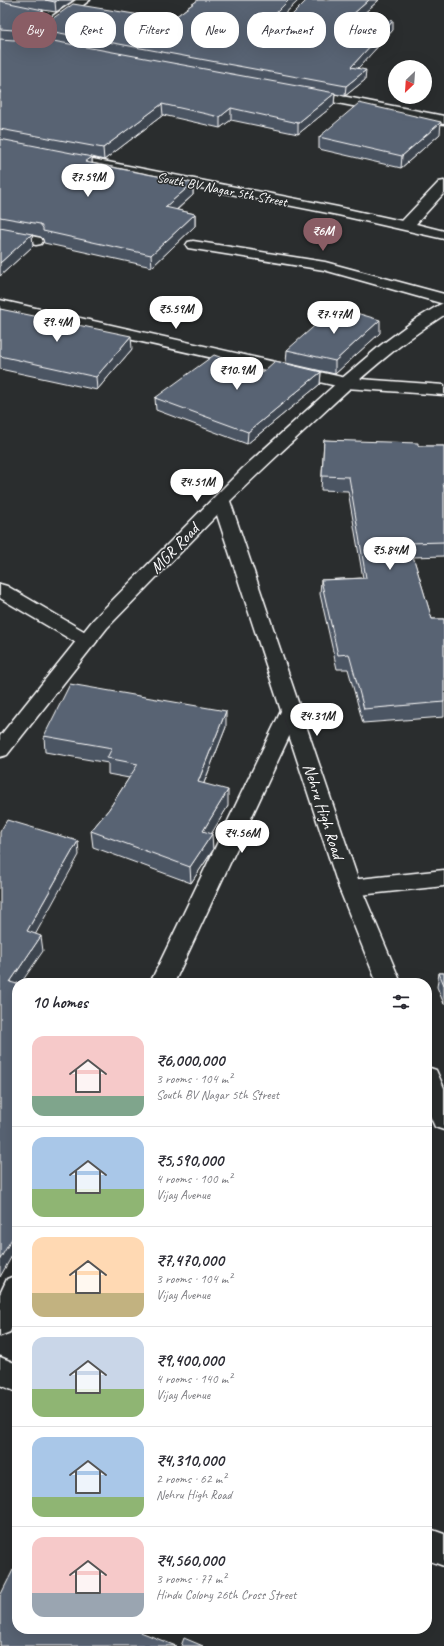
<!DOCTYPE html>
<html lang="en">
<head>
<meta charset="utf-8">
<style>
	:root { --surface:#fff; --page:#f2f2f3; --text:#2b2b33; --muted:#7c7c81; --line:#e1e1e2; --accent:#8a5d65 }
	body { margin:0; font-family:Caveat,sans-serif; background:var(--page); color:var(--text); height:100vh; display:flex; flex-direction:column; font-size:15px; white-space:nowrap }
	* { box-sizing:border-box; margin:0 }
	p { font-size:13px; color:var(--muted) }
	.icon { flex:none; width:22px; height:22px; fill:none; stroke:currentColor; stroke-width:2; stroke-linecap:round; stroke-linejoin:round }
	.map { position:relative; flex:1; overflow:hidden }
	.details { position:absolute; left:12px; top:978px; width:420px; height:656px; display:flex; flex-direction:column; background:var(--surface); border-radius:16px; box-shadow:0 4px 16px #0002 }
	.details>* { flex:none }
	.hud { position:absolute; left:12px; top:12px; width:420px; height:36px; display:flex; gap:8px }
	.needle { width:26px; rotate:205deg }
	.controls { position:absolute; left:388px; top:60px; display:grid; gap:8px }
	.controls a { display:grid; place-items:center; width:44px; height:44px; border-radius:50%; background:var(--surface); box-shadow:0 4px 16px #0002; font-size:20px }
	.price { position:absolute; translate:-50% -34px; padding:0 9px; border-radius:14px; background:#fff; color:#222; font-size:13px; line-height:26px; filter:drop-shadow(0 1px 2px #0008) }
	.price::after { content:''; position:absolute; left:50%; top:24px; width:12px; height:9px; margin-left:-6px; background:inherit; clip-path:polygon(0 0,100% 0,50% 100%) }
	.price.on { background:var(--accent); color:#fff }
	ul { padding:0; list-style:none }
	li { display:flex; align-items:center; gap:12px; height:100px; padding:0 20px }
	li+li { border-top:1px solid var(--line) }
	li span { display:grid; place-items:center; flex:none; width:112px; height:80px; border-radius:12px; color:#555 }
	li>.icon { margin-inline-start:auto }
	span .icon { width:48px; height:48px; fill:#fffc; stroke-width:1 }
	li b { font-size:17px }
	h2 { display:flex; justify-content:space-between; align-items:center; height:48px; padding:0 20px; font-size:17px }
	.tag { padding:0 14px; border-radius:16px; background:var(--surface); box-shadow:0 4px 16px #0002; font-size:14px; line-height:36px }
	.tag.on { background:var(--accent); color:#fff }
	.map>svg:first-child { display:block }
</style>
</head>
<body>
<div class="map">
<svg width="444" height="1646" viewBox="0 0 444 1646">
	<rect width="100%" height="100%" fill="#2a2d2e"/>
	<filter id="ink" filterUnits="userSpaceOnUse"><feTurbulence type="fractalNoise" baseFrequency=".025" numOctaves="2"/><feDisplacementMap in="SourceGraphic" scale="8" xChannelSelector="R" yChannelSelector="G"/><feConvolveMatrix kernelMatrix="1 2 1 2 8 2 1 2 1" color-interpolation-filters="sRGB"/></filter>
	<g filter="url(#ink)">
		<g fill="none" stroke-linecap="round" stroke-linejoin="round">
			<g stroke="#fff" stroke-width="3">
				<polygon id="lane" points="0,230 41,238 43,241 41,244 36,245 0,238"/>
			</g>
			<g stroke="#fff" stroke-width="3">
				<g id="street">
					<polygon points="76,0 90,0 23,48 11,51 0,49 0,41 15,42"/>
					<polygon points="306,89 444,116 444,124 302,96 300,93 302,90"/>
					<polygon points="62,153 338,207 402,221 439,182 444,181 444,193 416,224 444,231 444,239 338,215 57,160 55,157 57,154"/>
					<polygon points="193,241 325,262 444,294 444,304 324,270 188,248 186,245 188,242"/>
					<polygon points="0,300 346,378 444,385 444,395 346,388 0,310"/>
					<polygon points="0,584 7,586 94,637 97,641 94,645 87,647 80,645 0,598"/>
					<polygon points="291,704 298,706 301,711 174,983 150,983 281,711 284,706"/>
					<polygon points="444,870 444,886 350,896 342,894 339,888 342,882 350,880"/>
					<polygon points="17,1275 17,1318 10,1332 0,1336 0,1294 7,1279"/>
					<polygon points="0,1357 17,1364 17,1392 0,1385"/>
					<polygon points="427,1528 444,1534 444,1566 427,1560"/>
				</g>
			</g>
			<g stroke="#fff" stroke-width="3">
				<g id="secondary">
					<path d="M444,303V315C398,344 358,380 319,417C289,445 259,472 230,501L361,888L401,983H377L339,888L217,515L107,628L7,755L0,757V736L93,620L242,469L340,380L381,345L416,319L439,305Z"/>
					<polygon points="427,1067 436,1070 444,1088 444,1130 435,1127 427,1109"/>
				</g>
			</g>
			<use href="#lane" fill="#2a2d2e" fill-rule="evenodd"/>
			<use href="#street" fill="#2a2d2e" fill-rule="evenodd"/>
			<use href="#secondary" fill="#2a2d2e" fill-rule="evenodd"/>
		</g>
		<g fill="#4c5563" stroke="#fff">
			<polygon points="0,0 74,0 56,12 43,10 44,21 17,39 39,38 38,29 171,20 198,0 299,0 278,20 286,21 379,0 361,16 393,30 358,68 365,80 345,96 335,94 334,105 298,134 231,120 220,128 163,115 104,160 92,157 92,163 193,183 193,195 177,210 195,214 195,226 152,267 44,243 43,239 41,237 32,235 33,246 0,276"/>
			<polygon points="440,134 401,168 319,149 319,137"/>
			<polygon points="0,309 132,349 97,390 0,369"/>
			<polygon points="380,333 335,374 286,363 287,350"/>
			<polygon points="263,372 321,372 320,384 247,444 156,410 155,398"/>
			<polygon points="324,440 418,446 444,446 444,556 413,557 432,619 444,619 444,717 363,723 348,669 337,669 320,594 321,580 363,578 348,491 321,490"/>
			<polygon points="226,727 204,783 228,806 211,834 213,850 191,883 93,847 91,831 109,809 129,778 108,774 108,763 45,752 44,736"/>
			<polygon points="439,973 444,973 444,1004 437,987"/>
		</g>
		<g fill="#3e4550" stroke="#fff">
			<polygon points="58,0 74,0 56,12 55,2"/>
			<polygon points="289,0 299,0 276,22 274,17 276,13"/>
			<polygon points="369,0 379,0 352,24 352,15"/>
			<polygon points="43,10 44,21 15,40 14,30"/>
			<polygon points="393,21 393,30 350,77 351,67"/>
			<polygon points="366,70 365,80 345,96 346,86"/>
			<polygon points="335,93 334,105 298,134 298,123"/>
			<polygon points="162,104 163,115 104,160 103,148"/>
			<polygon points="231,108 231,120 220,128 220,117"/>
			<polygon points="441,122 440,134 401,168 402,156"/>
			<polygon points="92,157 92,169 85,162"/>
			<polygon points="193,183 193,195 166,219 165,207"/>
			<polygon points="195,214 195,226 152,267 151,255"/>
			<polygon points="32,234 33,246 0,276 0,263"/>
			<polygon points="380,320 380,333 335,374 335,361"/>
			<polygon points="131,336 132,349 97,390 96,377"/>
			<polygon points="321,372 320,384 247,444 248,432"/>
			<polygon points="226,711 226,727 198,798 198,782"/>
			<polygon points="228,790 228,806 204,846 203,831"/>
			<polygon points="212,834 213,850 191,883 190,867"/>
			<polygon points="78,841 79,855 29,946 27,931"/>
			<polygon points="41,936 43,951 21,983 17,983 17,989 10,982"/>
			<polygon points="17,1222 17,1247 0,1277 0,1259"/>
		</g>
		<g fill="#586373" stroke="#fff">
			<polygon points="45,0 58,0 55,2"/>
			<polygon points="198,0 289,0 276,13 274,17 276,20 286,21 307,0 369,0 352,15 393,21 351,67 366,70 346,86 38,29 73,4 171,20"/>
			<polygon points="0,1 43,10 14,30 0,29"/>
			<polygon points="26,36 335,93 298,123 231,108 220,117 162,104 103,148 0,129 0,93 2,92 0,92 0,39 14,40"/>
			<polygon points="359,103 441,122 402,156 319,137"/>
			<polygon points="0,139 92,157 85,162 193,183 165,207 195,214 151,255 43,231 43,228 40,224 0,217"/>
			<polygon points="0,228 32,234 0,263"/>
			<polygon points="336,307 380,320 335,361 287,350"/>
			<polygon points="0,309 131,336 96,377 0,356"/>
			<polygon points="214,355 263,372 275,361 321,372 248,432 155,398"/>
			<polygon points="324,440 418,443 418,446 444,446 444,483 443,483 444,489 444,542 409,543 432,619 444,619 444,702 364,709 349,654 338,655 321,580 366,578 349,477 322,476"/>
			<polygon points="70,684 226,711 198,782 228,790 203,831 212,834 190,867 91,831 109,809 138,764 107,758 112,748 44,736"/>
			<polygon points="7,820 78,841 27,931 41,936 10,982 17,984 17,1222 15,1226 17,1227 17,1230 0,1259 0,832"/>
			<polygon points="439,973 444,973 444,985"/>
			<polygon points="13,1570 17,1572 17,1629 133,1629 176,1646 0,1646 0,1596"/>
			<polygon points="184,1638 203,1646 181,1646"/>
		</g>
	</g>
	<g text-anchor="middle" stroke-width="3" stroke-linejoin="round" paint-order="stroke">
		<g font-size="14" fill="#fff" stroke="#2a2d2e">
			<text transform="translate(222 189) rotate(11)" y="5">South BV Nagar 5th Street</text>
		</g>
		<g font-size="17" fill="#fff" stroke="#2a2d2e">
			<text transform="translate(174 548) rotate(-46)" y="6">MGR Road</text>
			<text transform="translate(324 811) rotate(72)" y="6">Nehru High Road</text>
		</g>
	</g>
</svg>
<div class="controls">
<a><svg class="needle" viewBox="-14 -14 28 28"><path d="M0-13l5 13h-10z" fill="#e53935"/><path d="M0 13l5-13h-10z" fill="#7c7c81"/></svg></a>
</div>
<b class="price" style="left:88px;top:198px">₹7.59M</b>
<b class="price on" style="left:323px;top:252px">₹6M</b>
<b class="price" style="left:176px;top:330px">₹5.59M</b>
<b class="price" style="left:334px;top:335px">₹7.47M</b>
<b class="price" style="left:57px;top:343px">₹9.4M</b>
<b class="price" style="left:237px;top:391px">₹10.9M</b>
<b class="price" style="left:197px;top:503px">₹4.51M</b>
<b class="price" style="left:390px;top:571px">₹5.84M</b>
<b class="price" style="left:317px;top:737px">₹4.31M</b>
<b class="price" style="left:242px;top:854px">₹4.56M</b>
<div class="hud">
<a class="tag on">Buy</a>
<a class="tag">Rent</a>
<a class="tag">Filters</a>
<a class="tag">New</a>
<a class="tag">Apartment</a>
<a class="tag">House</a>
</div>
<section class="details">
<h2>10 homes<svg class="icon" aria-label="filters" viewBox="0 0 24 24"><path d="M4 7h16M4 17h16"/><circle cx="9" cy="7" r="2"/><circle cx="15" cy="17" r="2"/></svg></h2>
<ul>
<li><span style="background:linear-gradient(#f6c9c9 75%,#7fa58c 0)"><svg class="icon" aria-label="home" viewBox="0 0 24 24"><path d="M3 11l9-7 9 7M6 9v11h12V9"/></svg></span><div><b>₹6,000,000</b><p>3 rooms · 104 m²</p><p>South BV Nagar 5th Street</p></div></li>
<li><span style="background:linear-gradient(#a9c7e8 65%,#8fb573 0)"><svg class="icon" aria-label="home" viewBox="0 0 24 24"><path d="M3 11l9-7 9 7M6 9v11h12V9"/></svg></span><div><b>₹5,590,000</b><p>4 rooms · 100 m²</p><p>Vijay Avenue</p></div></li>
<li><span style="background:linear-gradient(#ffd9b3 70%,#c2b280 0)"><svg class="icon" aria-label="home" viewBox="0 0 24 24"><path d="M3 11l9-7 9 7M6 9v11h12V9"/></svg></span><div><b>₹7,470,000</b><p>3 rooms · 104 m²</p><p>Vijay Avenue</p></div></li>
<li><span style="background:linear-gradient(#c9d6e8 65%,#8fb573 0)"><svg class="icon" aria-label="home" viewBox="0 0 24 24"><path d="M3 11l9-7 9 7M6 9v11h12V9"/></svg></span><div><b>₹9,400,000</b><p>4 rooms · 140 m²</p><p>Vijay Avenue</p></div></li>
<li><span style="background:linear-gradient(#a9c7e8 75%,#8fb573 0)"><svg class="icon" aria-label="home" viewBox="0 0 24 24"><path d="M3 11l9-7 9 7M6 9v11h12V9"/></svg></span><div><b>₹4,310,000</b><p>2 rooms · 62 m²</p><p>Nehru High Road</p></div></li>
<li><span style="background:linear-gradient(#f6c9c9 70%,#9aa5b1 0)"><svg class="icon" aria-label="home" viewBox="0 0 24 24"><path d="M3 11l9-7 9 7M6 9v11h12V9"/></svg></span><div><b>₹4,560,000</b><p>3 rooms · 77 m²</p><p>Hindu Colony 26th Cross Street</p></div></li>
</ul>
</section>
</div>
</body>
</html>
